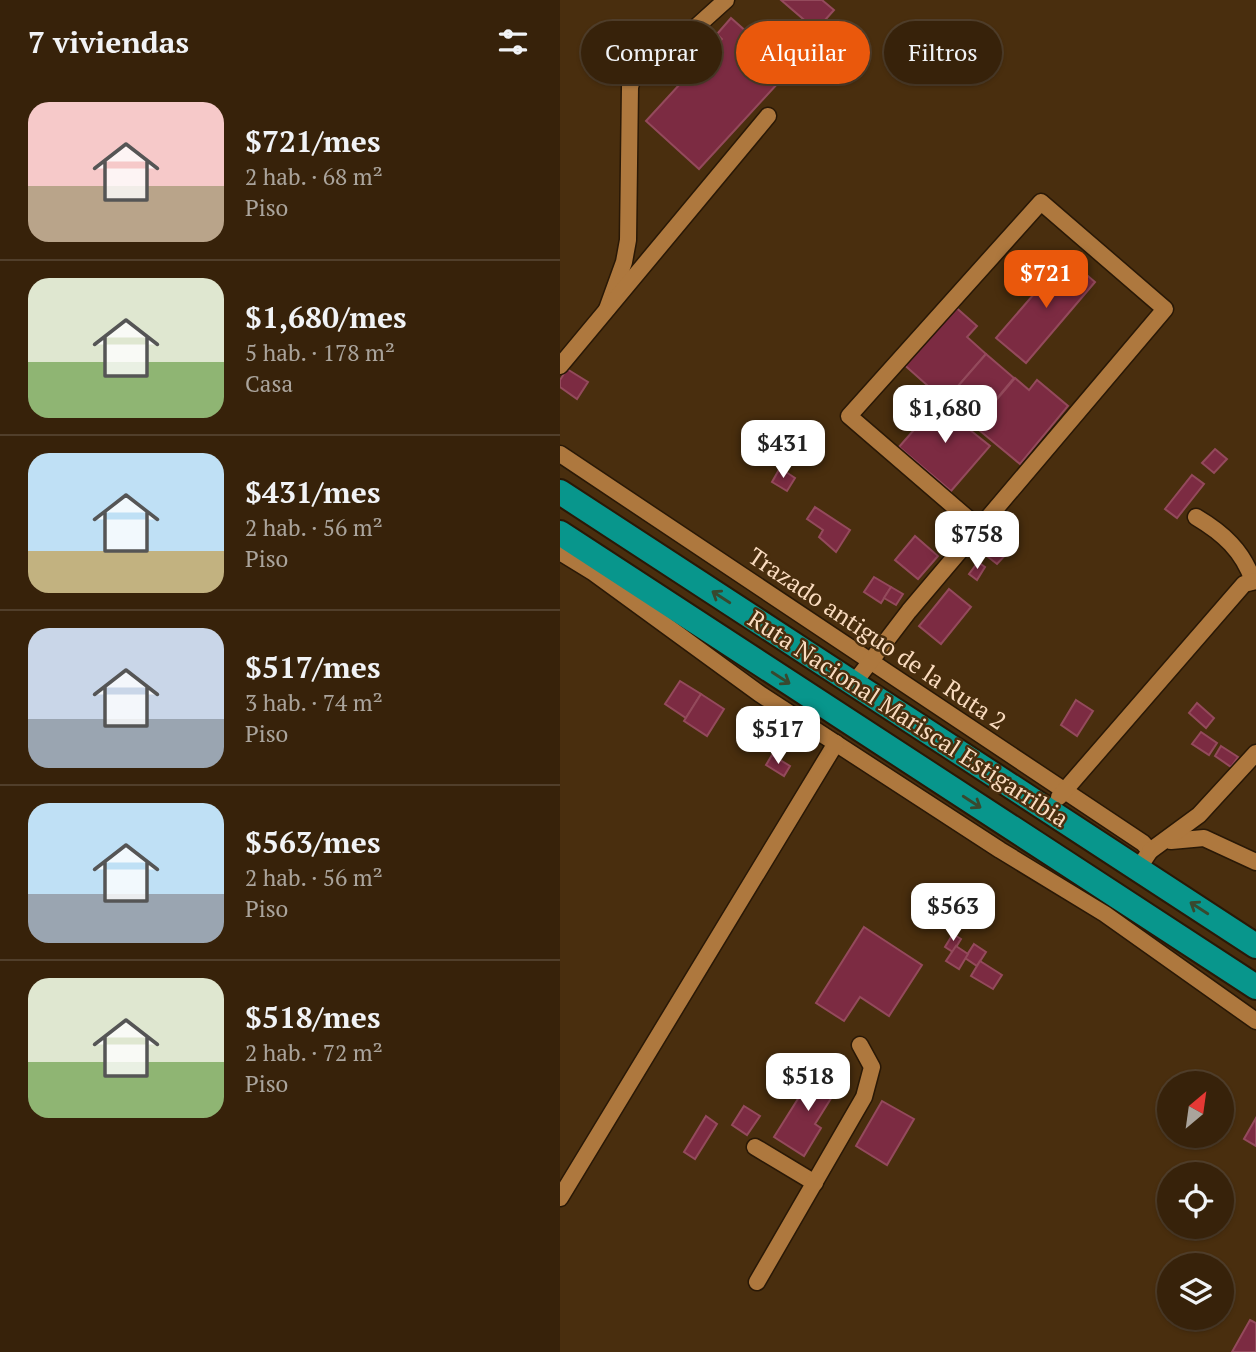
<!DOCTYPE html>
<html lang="es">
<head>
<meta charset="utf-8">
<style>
	:root { --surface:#37220a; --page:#422f18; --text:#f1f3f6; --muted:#aaa49c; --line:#513f2b; --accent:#ea580c }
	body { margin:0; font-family:"PT Serif",serif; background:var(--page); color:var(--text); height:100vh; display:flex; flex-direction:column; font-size:26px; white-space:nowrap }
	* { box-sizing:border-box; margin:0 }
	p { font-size:23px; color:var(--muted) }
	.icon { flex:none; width:38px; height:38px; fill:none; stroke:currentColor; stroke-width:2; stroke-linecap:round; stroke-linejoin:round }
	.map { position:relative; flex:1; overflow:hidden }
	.details { display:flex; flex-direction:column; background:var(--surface); width:560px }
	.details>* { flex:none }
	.banner { position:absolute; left:21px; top:21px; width:569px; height:63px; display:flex; gap:14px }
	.needle { width:46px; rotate:29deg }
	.fabs { position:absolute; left:597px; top:1071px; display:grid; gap:14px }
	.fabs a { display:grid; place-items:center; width:77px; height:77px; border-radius:50%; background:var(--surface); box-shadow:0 2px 5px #0004,0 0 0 2px var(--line); font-size:35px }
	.price { position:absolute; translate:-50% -60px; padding:0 16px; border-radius:14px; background:#fff; color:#222; font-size:23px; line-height:46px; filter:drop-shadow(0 2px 4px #0008) }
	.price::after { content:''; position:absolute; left:50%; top:42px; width:21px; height:16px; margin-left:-10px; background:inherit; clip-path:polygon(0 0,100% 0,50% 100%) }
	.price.selected { background:var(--accent); color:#fff }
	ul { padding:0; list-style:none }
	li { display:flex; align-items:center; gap:21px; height:175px; padding:0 28px }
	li+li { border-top:2px solid var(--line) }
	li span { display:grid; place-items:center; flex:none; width:196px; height:140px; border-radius:21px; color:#555 }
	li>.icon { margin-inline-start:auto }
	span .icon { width:84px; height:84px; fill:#fffc; stroke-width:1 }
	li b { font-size:30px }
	h2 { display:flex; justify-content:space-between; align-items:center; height:84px; padding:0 28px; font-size:30px }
	.tag { padding:0 24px; border-radius:32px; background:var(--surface); box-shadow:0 2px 5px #0004,0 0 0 2px var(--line); font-size:24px; line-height:63px }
	.tag.selected { background:var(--accent); color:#fff }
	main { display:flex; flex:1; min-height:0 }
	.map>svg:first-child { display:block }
</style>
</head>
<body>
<main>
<section class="details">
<h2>7 viviendas<svg class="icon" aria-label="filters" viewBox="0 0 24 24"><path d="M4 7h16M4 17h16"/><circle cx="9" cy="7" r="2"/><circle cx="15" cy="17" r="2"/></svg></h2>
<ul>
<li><span style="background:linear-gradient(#f6c9c9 60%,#b9a48a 0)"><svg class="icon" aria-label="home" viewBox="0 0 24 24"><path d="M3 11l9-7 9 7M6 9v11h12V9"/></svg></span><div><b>$721/mes</b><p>2 hab. · 68 m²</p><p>Piso</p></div></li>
<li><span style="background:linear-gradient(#dfe7d0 60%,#8fb573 0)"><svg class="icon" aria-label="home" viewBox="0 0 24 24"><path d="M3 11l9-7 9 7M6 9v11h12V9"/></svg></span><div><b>$1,680/mes</b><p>5 hab. · 178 m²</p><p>Casa</p></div></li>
<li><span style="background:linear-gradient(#bfe0f5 70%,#c2b280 0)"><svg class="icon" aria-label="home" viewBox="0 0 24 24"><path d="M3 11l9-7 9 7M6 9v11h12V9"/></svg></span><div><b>$431/mes</b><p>2 hab. · 56 m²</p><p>Piso</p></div></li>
<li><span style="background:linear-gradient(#c9d6e8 65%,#9aa5b1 0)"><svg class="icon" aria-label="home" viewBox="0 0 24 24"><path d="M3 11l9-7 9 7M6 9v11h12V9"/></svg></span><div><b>$517/mes</b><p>3 hab. · 74 m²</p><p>Piso</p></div></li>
<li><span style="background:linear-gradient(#bfe0f5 65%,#9aa5b1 0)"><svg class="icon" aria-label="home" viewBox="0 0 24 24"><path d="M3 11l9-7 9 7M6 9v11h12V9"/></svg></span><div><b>$563/mes</b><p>2 hab. · 56 m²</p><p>Piso</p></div></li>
<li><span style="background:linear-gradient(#dfe7d0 60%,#8fb573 0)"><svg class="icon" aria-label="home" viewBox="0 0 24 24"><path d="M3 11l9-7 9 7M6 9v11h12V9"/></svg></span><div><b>$518/mes</b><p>2 hab. · 72 m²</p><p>Piso</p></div></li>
</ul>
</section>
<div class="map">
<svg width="696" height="1352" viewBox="0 0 696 1352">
	<rect width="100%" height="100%" fill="#492e0e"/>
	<g fill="#7c2b42" stroke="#944a5c" stroke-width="2">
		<polygon points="221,0 262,0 274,10 256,30"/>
		<polygon points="171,18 230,70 139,169 86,121 120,84 103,69 116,54 134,70 162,39 157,34"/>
		<polygon points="506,257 535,282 466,363 436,338"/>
		<polygon points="392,304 417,326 407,337 426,354 385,401 341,362"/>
		<polygon points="426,354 454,378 414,426 385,401"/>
		<polygon points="7,369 28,382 17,399 0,387 0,380"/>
		<polygon points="455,378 469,390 477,380 508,406 460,464 414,426"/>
		<polygon points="382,398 414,426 410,430 430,446 391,491 339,447"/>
		<polygon points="655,449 667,459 654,473 642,463"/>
		<polygon points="220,468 235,478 227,491 212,482"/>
		<polygon points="632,475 644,484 617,518 605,509"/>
		<polygon points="255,507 290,530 276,552 259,537 263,530 247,519"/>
		<polygon points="355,536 378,556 358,579 335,560"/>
		<polygon points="441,543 450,550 437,564 428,557"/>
		<polygon points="418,562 425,567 417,580 409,574"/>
		<polygon points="314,577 331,587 321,603 304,592"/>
		<polygon points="331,587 343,594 336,605 324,598"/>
		<polygon points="389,589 411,607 381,644 359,626"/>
		<polygon points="120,681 141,694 126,718 105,704"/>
		<polygon points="141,694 164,709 147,736 124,721"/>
		<polygon points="516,700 533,711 517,736 501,725"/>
		<polygon points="637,703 654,718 646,728 629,713"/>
		<polygon points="641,732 657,743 649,755 632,744"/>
		<polygon points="661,746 678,757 671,767 655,756"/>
		<polygon points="212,755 230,766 224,776 206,765"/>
		<polygon points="304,927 362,965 329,1016 300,997 284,1021 256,1003"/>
		<polygon points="393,934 401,939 393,952 385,947"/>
		<polygon points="414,944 426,952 417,966 405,958"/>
		<polygon points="396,946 408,954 399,969 386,961"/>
		<polygon points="420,961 442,975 433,989 411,976"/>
		<polygon points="272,1068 285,1076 255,1124 261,1128 244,1156 214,1137 253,1075 263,1082"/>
		<polygon points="322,1101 354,1119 327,1165 296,1146"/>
		<polygon points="184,1106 200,1116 187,1135 172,1125"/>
		<polygon points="146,1116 157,1124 135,1159 124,1152"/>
		<polygon points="696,1118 696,1146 684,1139"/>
		<polygon points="690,1320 696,1323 696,1352 672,1352"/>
	</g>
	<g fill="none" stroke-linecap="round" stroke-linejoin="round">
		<g stroke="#291806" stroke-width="19">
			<g id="minor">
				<polyline points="47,309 64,262 68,240 70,87 81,49 135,28 166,0"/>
				<polyline points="0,366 208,116"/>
				<polyline points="0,454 583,843 590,851 578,869"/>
				<path d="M636,517C663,533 683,551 693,581"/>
				<polyline points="0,552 34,573 200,694 440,850 545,914 696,1021"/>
				<polyline points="294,683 349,611 605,309 481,202 289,416 419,528"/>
				<polyline points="499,797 684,584 696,581"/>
				<polyline points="611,841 644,838 696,862"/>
				<polyline points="590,851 639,815 696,753"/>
				<polyline points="195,1147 255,1183"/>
				<polyline points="0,1198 276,743"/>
				<polyline points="197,1282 304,1097 312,1067 300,1045"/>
			</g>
		</g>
		<g stroke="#291806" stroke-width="28">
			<g id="highway">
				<polyline points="0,492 696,946"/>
				<polyline points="0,533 696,987"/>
			</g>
		</g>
		<use href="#minor" stroke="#ae783e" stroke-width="16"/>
		<use href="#highway" stroke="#08968c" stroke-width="24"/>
	</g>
	<defs><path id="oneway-shaft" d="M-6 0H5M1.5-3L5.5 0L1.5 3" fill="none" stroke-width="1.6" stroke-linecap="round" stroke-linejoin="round" transform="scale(1.75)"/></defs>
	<g stroke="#39482e">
		<use href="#oneway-shaft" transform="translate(161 597) rotate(-147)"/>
		<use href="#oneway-shaft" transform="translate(221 678) rotate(33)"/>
		<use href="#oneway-shaft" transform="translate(412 802) rotate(33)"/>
		<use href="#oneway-shaft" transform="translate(639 908) rotate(-147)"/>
	</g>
	<g text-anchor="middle" stroke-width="5" stroke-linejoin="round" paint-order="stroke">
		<g font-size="24" fill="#f9dbbf" stroke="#492e0e">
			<text transform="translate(317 639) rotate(34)" y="8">Trazado antiguo de la Ruta 2</text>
			<text transform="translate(348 719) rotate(33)" y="8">Ruta Nacional Mariscal Estigarribia</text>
		</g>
	</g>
</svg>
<div class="fabs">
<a><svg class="needle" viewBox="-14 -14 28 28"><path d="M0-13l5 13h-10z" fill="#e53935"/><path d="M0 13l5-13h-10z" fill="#aaa49c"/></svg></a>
<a><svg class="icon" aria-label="locate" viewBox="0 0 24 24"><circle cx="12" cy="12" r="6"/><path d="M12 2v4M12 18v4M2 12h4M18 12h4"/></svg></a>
<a><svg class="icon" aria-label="layers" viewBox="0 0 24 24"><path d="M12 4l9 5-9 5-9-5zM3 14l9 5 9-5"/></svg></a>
</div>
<b class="price selected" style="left:486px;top:310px">$721</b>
<b class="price" style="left:385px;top:445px">$1,680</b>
<b class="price" style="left:223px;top:480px">$431</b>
<b class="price" style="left:417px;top:571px">$758</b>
<b class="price" style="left:218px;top:766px">$517</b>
<b class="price" style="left:393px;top:943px">$563</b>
<b class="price" style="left:248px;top:1113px">$518</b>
<div class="banner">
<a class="tag">Comprar</a>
<a class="tag selected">Alquilar</a>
<a class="tag">Filtros</a>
</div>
</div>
</main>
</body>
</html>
